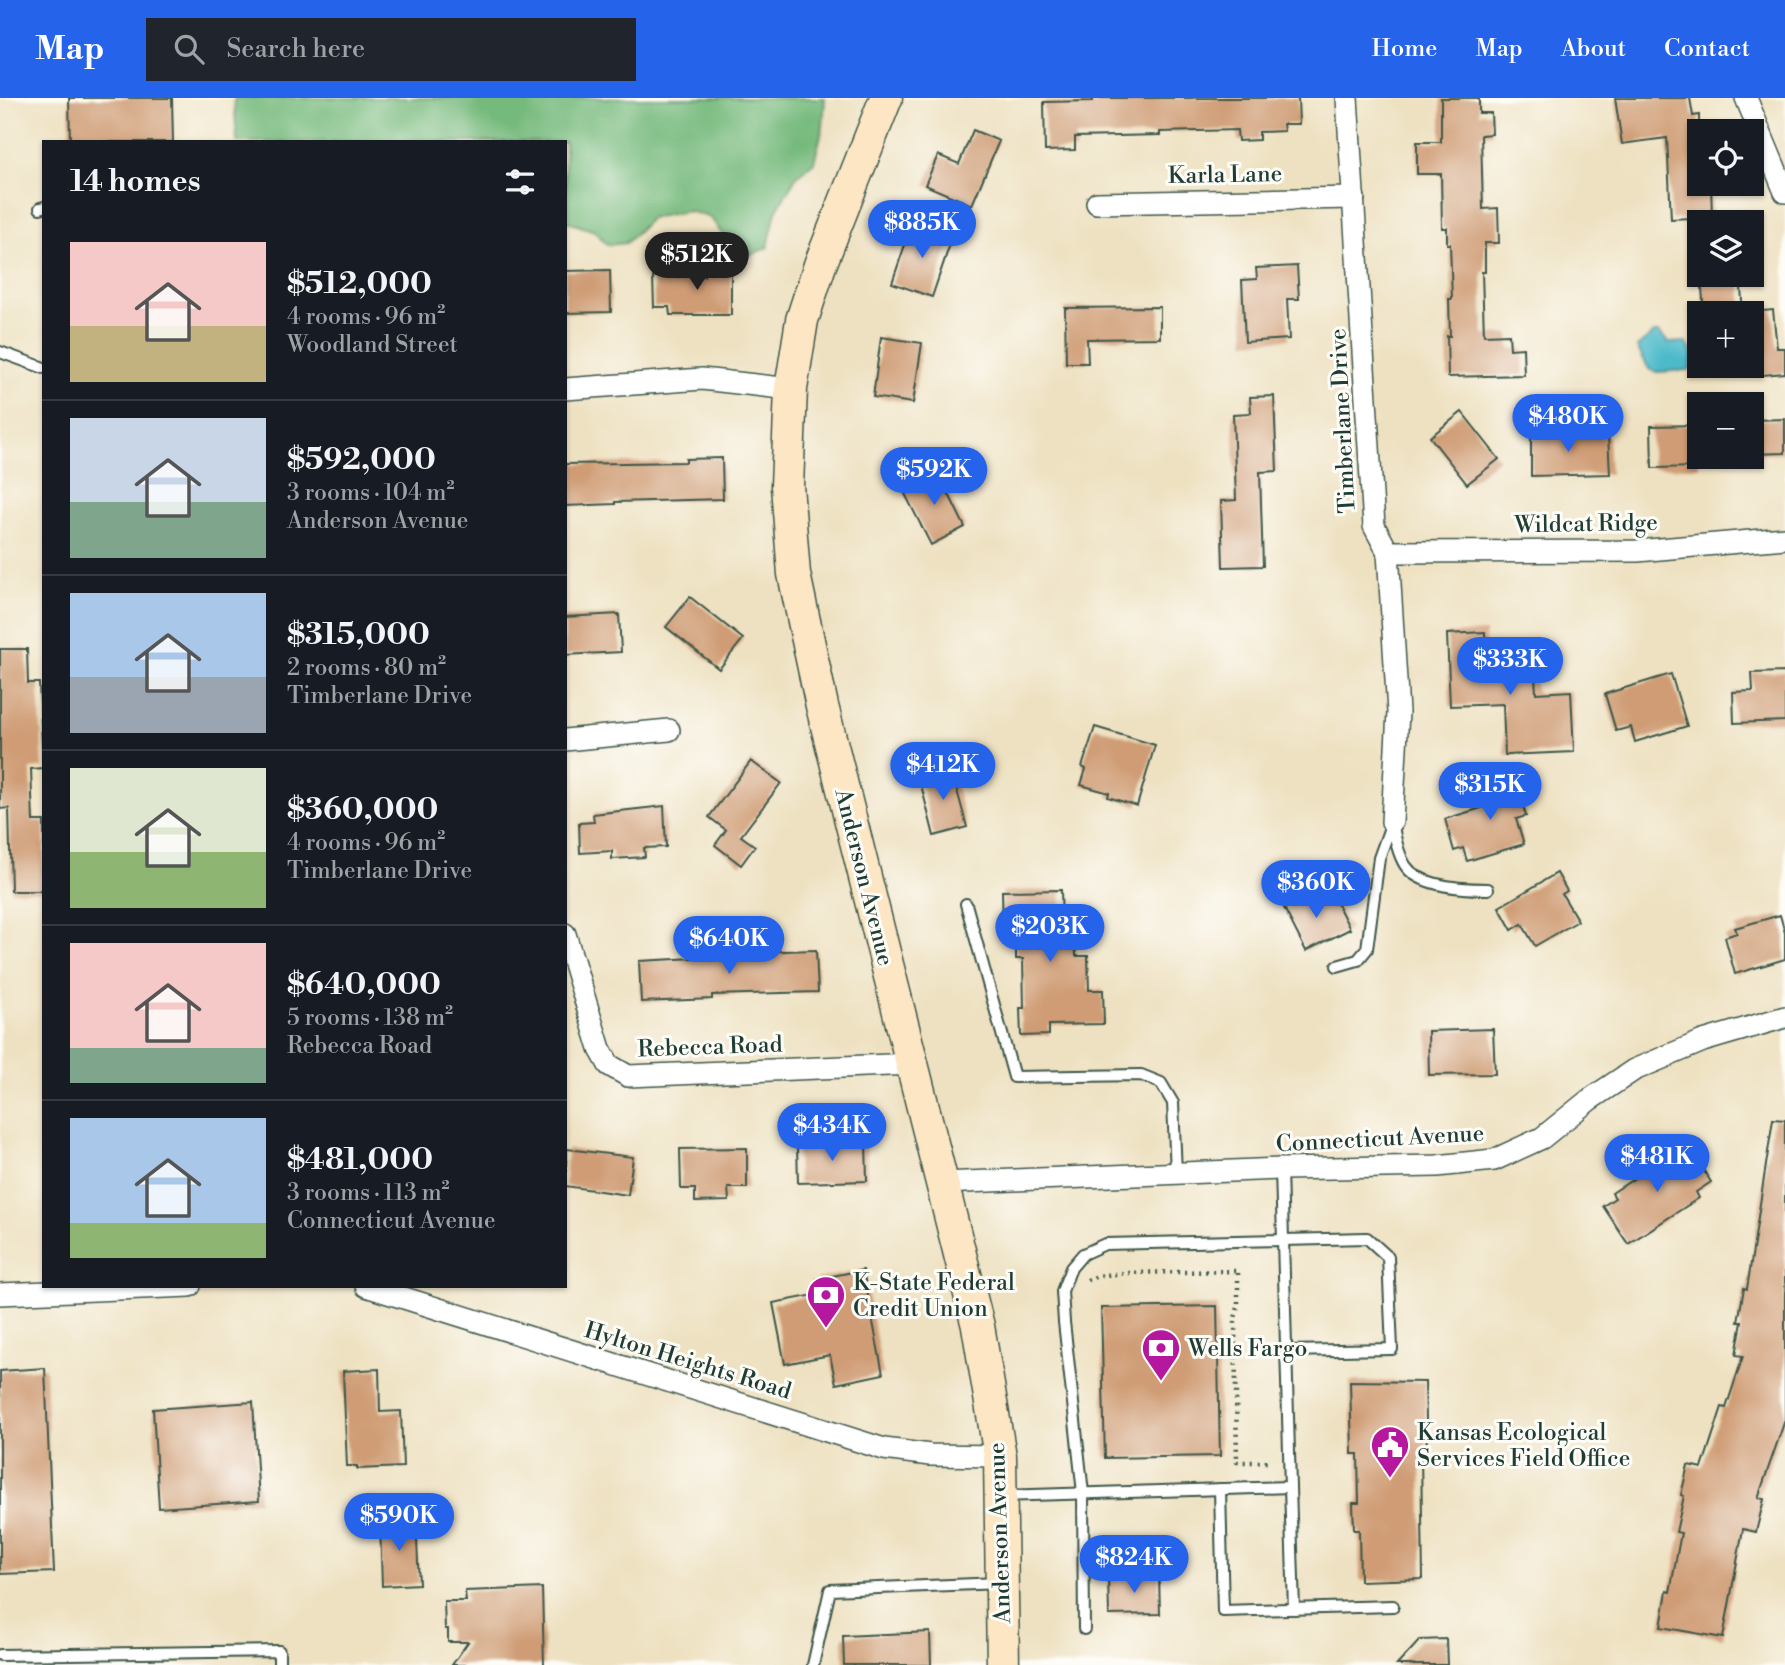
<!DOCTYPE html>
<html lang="en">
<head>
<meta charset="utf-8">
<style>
	:root { --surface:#171b24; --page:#20242c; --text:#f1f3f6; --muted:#9ea1a6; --line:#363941; --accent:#2563eb }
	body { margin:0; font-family:"Libre Bodoni",serif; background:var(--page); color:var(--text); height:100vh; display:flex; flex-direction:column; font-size:26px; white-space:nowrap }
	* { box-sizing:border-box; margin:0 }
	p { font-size:23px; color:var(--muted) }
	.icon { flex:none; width:38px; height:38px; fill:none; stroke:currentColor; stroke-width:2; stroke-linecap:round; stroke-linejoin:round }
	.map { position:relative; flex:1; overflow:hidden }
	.panel { position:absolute; left:42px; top:42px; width:525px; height:1148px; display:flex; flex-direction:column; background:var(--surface); border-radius:0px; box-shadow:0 2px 5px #0004 }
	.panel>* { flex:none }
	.buttons { position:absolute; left:1687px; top:21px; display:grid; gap:14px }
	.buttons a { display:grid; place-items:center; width:77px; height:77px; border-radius:0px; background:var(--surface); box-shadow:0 2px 5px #0004; font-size:35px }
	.price { position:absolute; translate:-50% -60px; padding:0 16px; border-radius:24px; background:var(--accent); color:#fff; font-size:23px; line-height:46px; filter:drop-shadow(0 2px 4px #0008) }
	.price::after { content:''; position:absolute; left:50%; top:42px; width:21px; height:16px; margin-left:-10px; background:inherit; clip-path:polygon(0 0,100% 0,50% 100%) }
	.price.selected { background:#222; color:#fff }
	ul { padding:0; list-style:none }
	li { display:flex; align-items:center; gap:21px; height:175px; padding:0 28px }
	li+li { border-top:2px solid var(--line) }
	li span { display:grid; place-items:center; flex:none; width:196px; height:140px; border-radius:0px; color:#555 }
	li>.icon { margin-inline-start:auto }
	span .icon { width:84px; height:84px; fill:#fffc; stroke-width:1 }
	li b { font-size:30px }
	h2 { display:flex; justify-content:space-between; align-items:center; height:84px; padding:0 28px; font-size:30px }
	header { display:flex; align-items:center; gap:42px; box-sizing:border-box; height:98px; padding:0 35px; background:var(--accent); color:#fff }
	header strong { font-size:33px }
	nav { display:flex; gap:38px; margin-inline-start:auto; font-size:24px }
	.search { width:490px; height:63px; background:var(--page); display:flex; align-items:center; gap:18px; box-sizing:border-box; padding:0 24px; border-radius:0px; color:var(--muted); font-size:26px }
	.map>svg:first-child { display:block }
</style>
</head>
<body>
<header>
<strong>Map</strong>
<div class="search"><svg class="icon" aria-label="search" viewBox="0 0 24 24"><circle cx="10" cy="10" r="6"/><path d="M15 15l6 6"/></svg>Search here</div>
<nav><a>Home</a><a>Map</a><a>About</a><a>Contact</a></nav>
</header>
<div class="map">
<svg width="1785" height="1567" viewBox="0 0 1785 1567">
	<rect width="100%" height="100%" fill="#fdfcf7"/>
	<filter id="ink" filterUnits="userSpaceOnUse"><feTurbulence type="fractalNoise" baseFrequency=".0143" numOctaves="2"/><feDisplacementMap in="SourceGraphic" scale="14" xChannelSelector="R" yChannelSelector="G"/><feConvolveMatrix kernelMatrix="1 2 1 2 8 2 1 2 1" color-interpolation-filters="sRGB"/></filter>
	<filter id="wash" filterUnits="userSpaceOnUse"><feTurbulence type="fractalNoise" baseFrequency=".00686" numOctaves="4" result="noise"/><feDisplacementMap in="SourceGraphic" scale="28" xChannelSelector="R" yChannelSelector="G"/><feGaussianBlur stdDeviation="1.57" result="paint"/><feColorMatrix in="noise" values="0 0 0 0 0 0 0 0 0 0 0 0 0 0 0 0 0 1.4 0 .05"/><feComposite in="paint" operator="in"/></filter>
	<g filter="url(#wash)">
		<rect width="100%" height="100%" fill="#eee1c1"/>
		<polygon fill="#75b97c" stroke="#4a7b58" stroke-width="2" points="234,0 825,0 823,29 814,64 796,79 776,113 768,149 751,157 733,152 711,120 689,113 651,120 626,145 607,147 595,133 565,123 565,44 237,44"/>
		<path fill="#4ebaca" stroke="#367c7f" stroke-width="2" d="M1654,235H1659L1669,245L1686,244C1693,254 1695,261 1689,272L1657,274L1649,271L1637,249Z"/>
		<g id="blocks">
			<g fill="#cf9c74">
				<polygon points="69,0 172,0 173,44 70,44"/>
				<polygon points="1093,0 1298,0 1299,26 1283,26 1284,33 1259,34 1259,42 1238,43 1237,32 1160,34 1160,37 1075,39 1075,52 1045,53 1044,4 1093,3"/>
				<polygon points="1441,0 1479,0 1479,15 1491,15 1492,36 1481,37 1483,111 1498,110 1499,145 1485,145 1485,174 1482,174 1484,237 1509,236 1510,251 1523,250 1524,277 1448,279 1447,238 1450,238 1449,201 1452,201 1450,146 1447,146 1447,130 1442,130 1441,76 1417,76 1417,44 1441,44"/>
				<polygon points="1615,0 1690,0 1693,18 1699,17 1699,86 1711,86 1712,119 1671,121 1667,40 1622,46"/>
				<polygon points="973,32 999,43 972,107 925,87 938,57 959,66"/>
				<polygon points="912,126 952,140 932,199 892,185"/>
				<polygon points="704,163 731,163 731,217 670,217 669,209 654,209 653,179 704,178"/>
				<polygon points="1297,168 1299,201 1287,201 1289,241 1245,244 1242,182 1257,181 1256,170"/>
				<polygon points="610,172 611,214 565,215 565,173"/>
				<polygon points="1701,177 1740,177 1743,215 1704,215"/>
				<polygon points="1160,209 1160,240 1087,241 1088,265 1066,265 1065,210"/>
				<polygon points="1773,212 1777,250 1785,250 1785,275 1752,278 1752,214"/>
				<polygon points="881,239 922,245 913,305 873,299"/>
				<polygon points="1274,298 1277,373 1260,374 1263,468 1223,469 1221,403 1236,402 1233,316 1251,315 1250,299"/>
				<polygon points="1462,314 1499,361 1467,386 1430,339"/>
				<polygon points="1785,321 1785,355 1752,356 1752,322"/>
				<polygon points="1699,327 1699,369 1652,370 1651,328"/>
				<polygon points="1553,330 1553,338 1608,337 1610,376 1531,378 1531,331"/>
				<polygon points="722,360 723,401 615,404 615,406 565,408 565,366 686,364 686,361"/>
				<polygon points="937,372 965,429 931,447 902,390"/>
				<polygon points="690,499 743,541 719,571 666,529"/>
				<polygon points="619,516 621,554 565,557 565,519"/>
				<polygon points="1485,534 1486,563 1534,561 1536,595 1571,593 1574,654 1505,657 1503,606 1450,608 1447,536"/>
				<polygon points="0,551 27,551 28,585 39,585 43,670 31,671 33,723 44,723 44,793 11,793 9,710 0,711"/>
				<polygon points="1785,574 1785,623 1734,625 1733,594 1753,593 1752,575"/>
				<polygon points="1671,576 1687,628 1635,644 1631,629 1616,633 1605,596"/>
				<polygon points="1095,629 1155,647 1137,708 1108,699 1109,695 1081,687 1086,671 1082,669"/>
				<polygon points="751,663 781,685 741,738 755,748 741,767 715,747 726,732 709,719"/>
				<polygon points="951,670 967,729 934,738 919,679"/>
				<polygon points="1514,678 1526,718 1516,721 1524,746 1467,763 1463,750 1454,753 1445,721 1485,709 1479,688"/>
				<polygon points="664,708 666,749 644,750 645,759 612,761 612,753 580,755 579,725 594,724 593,716"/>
				<polygon points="1557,775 1567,793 1562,796 1578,823 1535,848 1522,826 1512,832 1499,809"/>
				<polygon points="1321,791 1327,804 1334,800 1350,831 1306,853 1284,810"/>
				<polygon points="1061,792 1062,825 1075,825 1076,858 1088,858 1089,892 1103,892 1104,926 1049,927 1049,937 1021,938 1020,910 1024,910 1023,861 1016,861 1016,827 1003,828 1002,793"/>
				<polygon points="1780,817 1785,835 1785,861 1735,876 1725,839 1737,835 1735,830"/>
				<polygon points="816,852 818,894 712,897 712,901 641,904 639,863 751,857 750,854"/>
				<polygon points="1493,931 1495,976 1429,977 1428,933"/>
				<polygon points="1773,1021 1785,1022 1785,1322 1758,1400 1764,1401 1756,1434 1743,1431 1723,1540 1661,1529 1667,1493 1670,1494 1681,1435 1676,1434 1684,1398 1681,1397 1688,1367 1702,1370 1722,1309 1726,1310 1743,1258 1736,1257 1742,1224 1738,1224 1744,1190 1747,1191"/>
				<polygon points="866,1044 867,1083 798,1085 797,1047"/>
				<polygon points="1688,1048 1711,1084 1696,1094 1699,1100 1628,1146 1603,1108 1615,1100 1612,1095 1641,1076 1639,1074 1669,1055 1672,1059"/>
				<polygon points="747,1050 747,1090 728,1090 729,1103 695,1104 695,1091 681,1091 680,1051"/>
				<polygon points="567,1051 633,1059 628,1097 565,1088"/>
				<polygon points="863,1172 883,1276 836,1286 830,1257 785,1266 773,1205 820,1196 817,1181"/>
				<polygon points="1217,1208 1220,1358 1105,1360 1101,1210"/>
				<polygon points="45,1270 54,1474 0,1476 0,1273"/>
				<polygon points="379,1271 380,1314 401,1313 403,1369 357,1371 357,1368 347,1368 343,1273"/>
				<polygon points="1350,1283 1425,1284 1427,1355 1421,1355 1423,1481 1360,1483 1359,1432 1354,1432 1353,1405 1359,1405 1358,1356 1352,1356"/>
				<polygon points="253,1304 259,1403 159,1410 153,1311"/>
				<polygon points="416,1421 419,1486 382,1488 380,1423"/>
				<polygon points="1159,1477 1160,1516 1109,1517 1108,1478"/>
				<polygon points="542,1490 544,1567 452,1567 468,1544 448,1544 448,1531 445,1531 444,1503 466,1503 465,1493"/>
				<polygon points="930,1534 931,1567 844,1567 843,1538"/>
				<polygon points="1446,1541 1447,1567 1397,1567 1420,1542"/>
			</g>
		</g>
	</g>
	<g filter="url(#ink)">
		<use href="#blocks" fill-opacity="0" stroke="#3e5649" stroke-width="2"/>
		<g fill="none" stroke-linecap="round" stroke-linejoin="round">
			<g stroke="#3e5649" stroke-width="14">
				<g id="service">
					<polyline points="40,110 44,109"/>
					<polyline points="0,254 44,270"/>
					<path d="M1392,724C1395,738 1397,754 1405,767C1419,789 1464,791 1488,791"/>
					<polyline points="966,806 1014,979 1141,977 1161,985 1173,1005 1176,1075"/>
					<polyline points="1337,868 1358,862 1367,851 1379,760 1392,724"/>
					<polyline points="1290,1389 1294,1511"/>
					<polyline points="1220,1391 1223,1513 1393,1508"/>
					<polyline points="1002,1398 1290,1389 1281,1071"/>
					<polyline points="1084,1531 1083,1395 1064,1224 1062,1193 1071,1170 1083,1156 1105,1146 1367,1140 1388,1159 1392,1251 1286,1253"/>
					<polyline points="0,1557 279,1553 279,1567"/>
					<polyline points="813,1567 830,1492 1000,1485"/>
				</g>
			</g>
			<g stroke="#3e5649" stroke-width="24">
				<g id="minor">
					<polyline points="1347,0 1374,428 1388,454 1398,614 1392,724"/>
					<polyline points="1746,0 1785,94"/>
					<polyline points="1097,105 1354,100"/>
					<polyline points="565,291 702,281 791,291"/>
					<polyline points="1388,454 1637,453 1785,440"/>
					<polyline points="565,642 669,632"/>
					<polyline points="565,836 600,951 609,967 628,978 913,966"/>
					<polyline points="942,1085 1281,1071 1437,1068 1494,1062 1542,1040 1589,1002 1634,972 1703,943 1785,919"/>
					<polyline points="366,1188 884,1351 930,1357 1000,1358"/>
					<polyline points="0,1196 190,1188"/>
				</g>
			</g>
			<g stroke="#3e5649" stroke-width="35">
				<polyline id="secondary" points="886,0 820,167 802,222 791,291 787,388 794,476 822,608 978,1228 1000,1358 1003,1567"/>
			</g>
			<polyline stroke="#3e5649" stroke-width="4.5" stroke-dasharray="2 5" stroke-linecap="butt" points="1087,1182 1098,1178 1125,1175 1238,1173 1238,1209 1235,1220 1237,1364 1270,1364"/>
			<use href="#service" stroke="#fff" stroke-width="10"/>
			<use href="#minor" stroke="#fff" stroke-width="21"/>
			<use href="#secondary" stroke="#fce6c4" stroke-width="32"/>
		</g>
	</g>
	<defs>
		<g id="bank-pin" transform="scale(2.0125)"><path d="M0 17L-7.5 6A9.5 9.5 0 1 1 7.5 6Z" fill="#b5179e" stroke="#fdfcf7"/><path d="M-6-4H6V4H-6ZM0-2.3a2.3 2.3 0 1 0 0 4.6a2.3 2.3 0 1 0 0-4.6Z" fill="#fff"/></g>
		<g id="civic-pin" transform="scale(2.0125)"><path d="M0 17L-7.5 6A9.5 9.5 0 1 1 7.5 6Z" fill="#b5179e" stroke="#fdfcf7"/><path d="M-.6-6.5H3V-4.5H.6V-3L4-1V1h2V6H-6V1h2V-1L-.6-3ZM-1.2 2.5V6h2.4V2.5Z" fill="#fff"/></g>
	</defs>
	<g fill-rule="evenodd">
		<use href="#bank-pin" x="826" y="1197"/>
		<use href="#bank-pin" x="1161" y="1250"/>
		<use href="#civic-pin" x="1390" y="1347"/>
	</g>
	<g text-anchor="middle" stroke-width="6" stroke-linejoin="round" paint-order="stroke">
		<g font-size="23" fill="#1f3d34" stroke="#fdfcf7">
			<text transform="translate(1225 76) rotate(-1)" y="8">Karla Lane</text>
			<text transform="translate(1342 323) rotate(-93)" y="8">Timberlane Drive</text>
			<text transform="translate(1586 425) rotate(-1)" y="8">Wildcat Ridge</text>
			<text transform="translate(865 779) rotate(76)" y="8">Anderson Avenue</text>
			<text transform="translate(710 948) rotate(-2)" y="8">Rebecca Road</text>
			<text transform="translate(1380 1040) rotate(-3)" y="8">Connecticut Avenue</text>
			<text transform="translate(688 1262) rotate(17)" y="8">Hylton Heights Road</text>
			<text transform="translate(999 1435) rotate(-92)" y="8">Anderson Avenue</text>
		</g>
		<g font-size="23" fill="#1f3d34" stroke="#fdfcf7" text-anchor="start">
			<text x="853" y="1192">K-State Federal<tspan x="853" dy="26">Credit Union</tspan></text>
			<text x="1188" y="1258">Wells Fargo</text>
			<text x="1417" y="1342">Kansas Ecological<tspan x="1417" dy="26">Services Field Office</tspan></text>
		</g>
	</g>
</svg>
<div class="buttons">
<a><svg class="icon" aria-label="locate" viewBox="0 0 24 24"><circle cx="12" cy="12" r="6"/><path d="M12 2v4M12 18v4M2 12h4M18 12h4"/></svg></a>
<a><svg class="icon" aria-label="layers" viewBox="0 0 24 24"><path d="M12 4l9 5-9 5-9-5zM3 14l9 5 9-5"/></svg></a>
<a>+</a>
<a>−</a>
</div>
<b class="price" style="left:922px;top:162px">$885K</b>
<b class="price selected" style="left:697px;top:194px">$512K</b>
<b class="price" style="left:1568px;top:356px">$480K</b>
<b class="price" style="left:934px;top:409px">$592K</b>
<b class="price" style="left:1510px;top:599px">$333K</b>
<b class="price" style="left:943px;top:704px">$412K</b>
<b class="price" style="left:1490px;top:724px">$315K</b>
<b class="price" style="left:1316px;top:822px">$360K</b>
<b class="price" style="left:1050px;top:866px">$203K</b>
<b class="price" style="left:729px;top:878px">$640K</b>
<b class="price" style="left:832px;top:1065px">$434K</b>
<b class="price" style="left:1657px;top:1096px">$481K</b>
<b class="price" style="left:399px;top:1455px">$590K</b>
<b class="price" style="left:1134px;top:1497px">$824K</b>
<section class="panel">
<h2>14 homes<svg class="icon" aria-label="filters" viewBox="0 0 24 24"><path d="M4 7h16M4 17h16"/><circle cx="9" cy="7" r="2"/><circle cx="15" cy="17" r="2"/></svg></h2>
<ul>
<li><span style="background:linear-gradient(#f6c9c9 60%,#c2b280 0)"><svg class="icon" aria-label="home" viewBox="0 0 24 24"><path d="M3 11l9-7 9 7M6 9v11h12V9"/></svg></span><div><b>$512,000</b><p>4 rooms · 96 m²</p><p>Woodland Street</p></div></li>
<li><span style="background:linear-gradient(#c9d6e8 60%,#7fa58c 0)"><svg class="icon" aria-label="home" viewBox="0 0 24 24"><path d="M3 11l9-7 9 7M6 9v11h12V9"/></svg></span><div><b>$592,000</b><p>3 rooms · 104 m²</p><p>Anderson Avenue</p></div></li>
<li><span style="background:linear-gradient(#a9c7e8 60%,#9aa5b1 0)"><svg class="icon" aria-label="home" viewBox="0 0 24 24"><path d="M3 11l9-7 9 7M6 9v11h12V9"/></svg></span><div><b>$315,000</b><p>2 rooms · 80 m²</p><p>Timberlane Drive</p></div></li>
<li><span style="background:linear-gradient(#dfe7d0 60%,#8fb573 0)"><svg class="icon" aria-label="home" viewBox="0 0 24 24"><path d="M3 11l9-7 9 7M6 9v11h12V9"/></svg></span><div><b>$360,000</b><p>4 rooms · 96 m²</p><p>Timberlane Drive</p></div></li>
<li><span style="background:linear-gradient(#f6c9c9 75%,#7fa58c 0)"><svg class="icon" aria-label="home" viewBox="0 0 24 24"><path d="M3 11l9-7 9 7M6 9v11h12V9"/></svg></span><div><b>$640,000</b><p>5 rooms · 138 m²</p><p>Rebecca Road</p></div></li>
<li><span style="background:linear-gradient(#a9c7e8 75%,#8fb573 0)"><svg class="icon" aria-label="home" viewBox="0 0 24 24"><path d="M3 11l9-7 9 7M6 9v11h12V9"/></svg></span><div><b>$481,000</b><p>3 rooms · 113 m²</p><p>Connecticut Avenue</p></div></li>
</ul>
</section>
</div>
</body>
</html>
